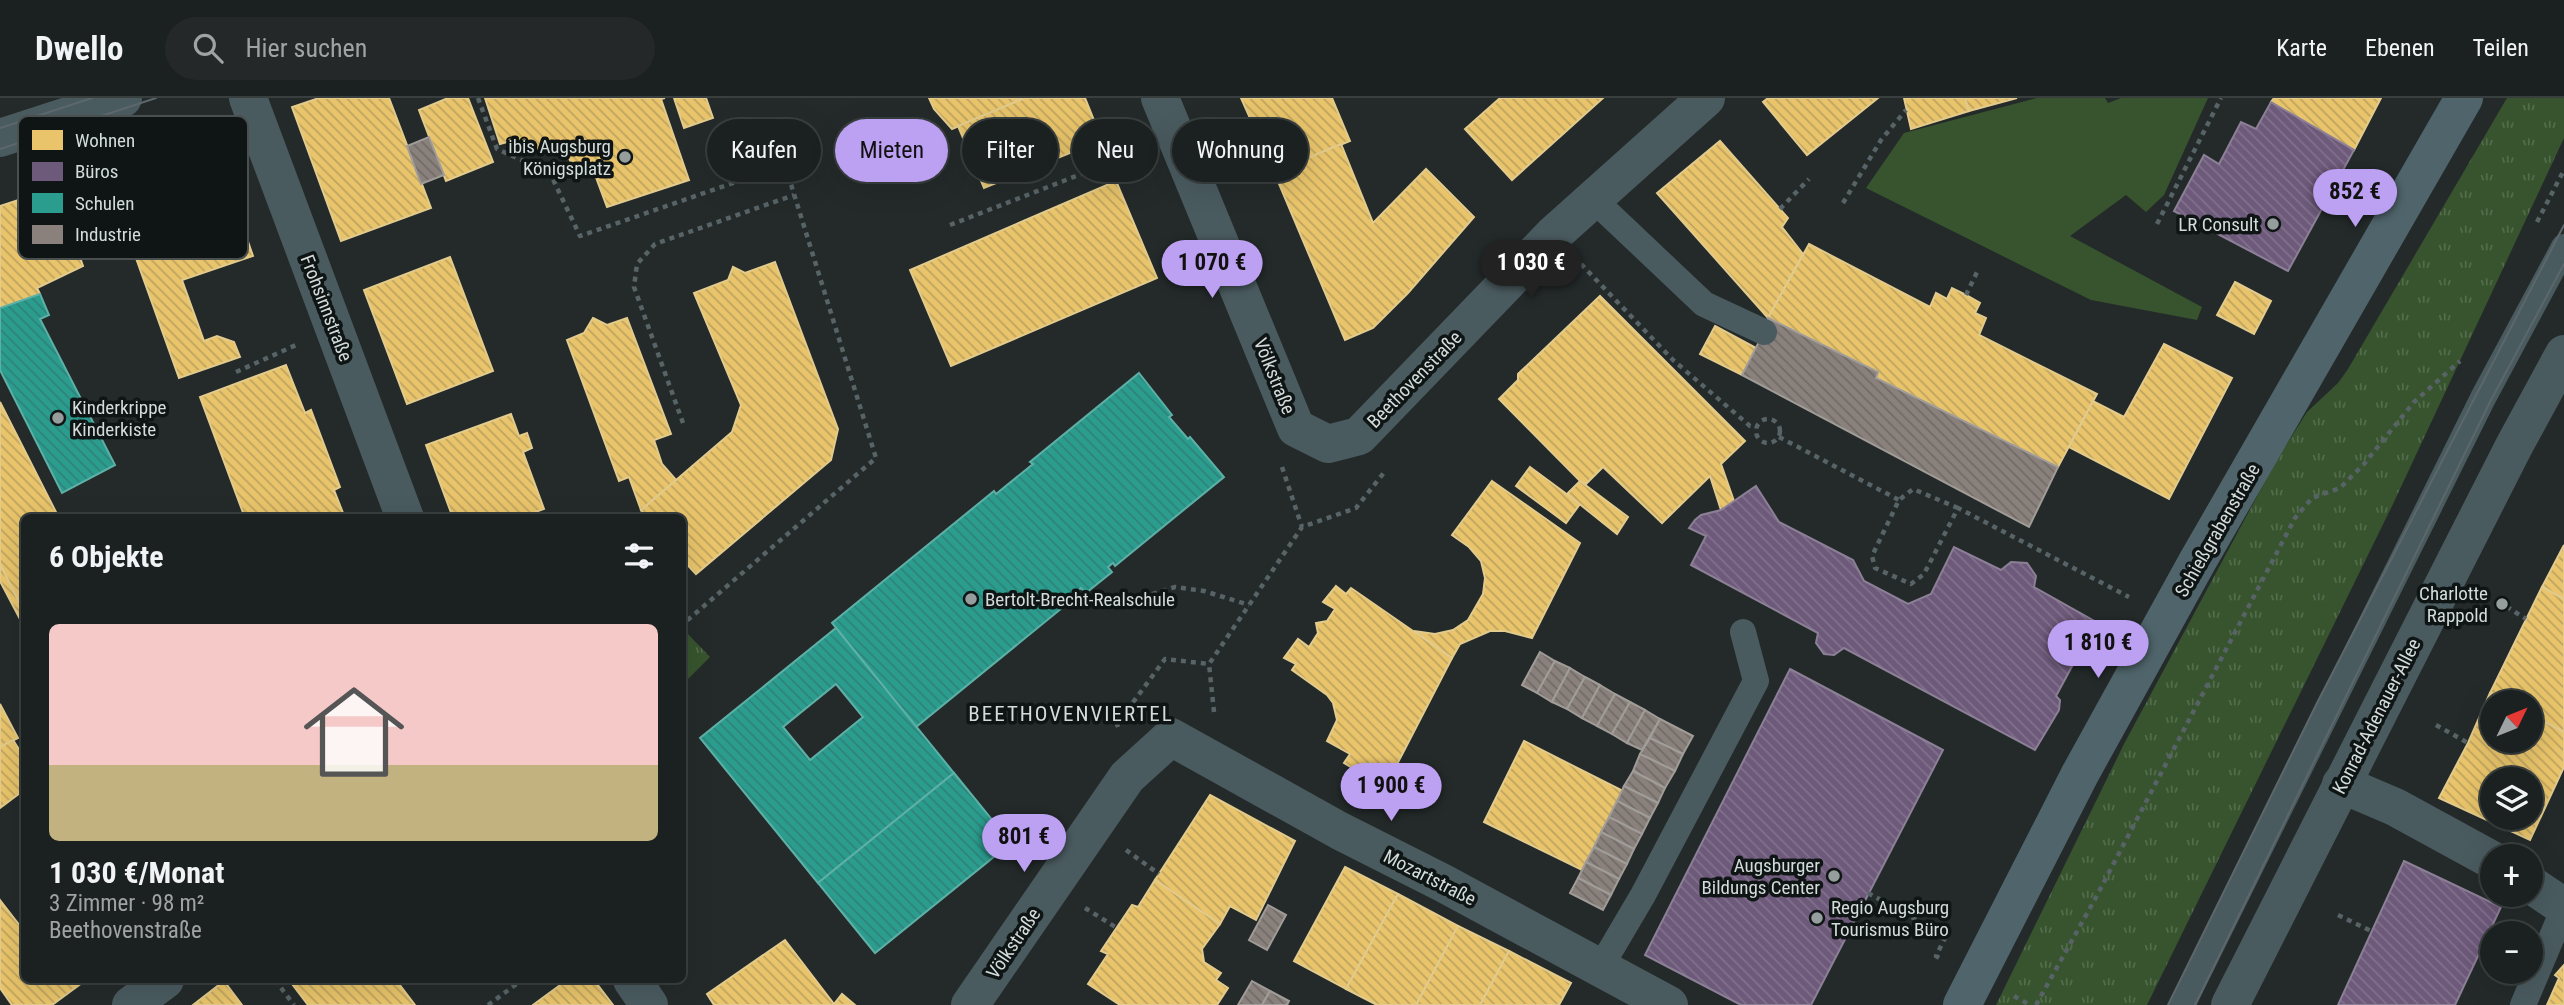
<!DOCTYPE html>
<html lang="de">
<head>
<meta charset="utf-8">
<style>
	:root { --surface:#1b2020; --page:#242829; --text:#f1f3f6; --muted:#a0a3a5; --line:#393e3e; --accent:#bca0f2 }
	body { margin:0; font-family:"Roboto Condensed",sans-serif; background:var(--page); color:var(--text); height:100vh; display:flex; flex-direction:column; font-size:26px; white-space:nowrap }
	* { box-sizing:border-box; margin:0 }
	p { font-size:23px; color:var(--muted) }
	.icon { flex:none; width:38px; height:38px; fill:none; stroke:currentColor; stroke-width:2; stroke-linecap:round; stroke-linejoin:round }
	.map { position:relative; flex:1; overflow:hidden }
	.details { position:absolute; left:21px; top:416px; width:665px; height:469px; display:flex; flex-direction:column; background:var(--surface); border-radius:10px; box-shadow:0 7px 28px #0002,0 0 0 2px var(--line) }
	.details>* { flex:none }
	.top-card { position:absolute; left:707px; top:21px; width:665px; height:63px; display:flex; gap:14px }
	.needle { width:46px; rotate:47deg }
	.tools { position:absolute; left:2480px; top:592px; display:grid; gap:14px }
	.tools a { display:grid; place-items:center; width:63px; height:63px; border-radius:50%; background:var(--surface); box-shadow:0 7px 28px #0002,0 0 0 2px var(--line); font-size:35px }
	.price { position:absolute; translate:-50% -60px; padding:0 16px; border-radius:24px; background:var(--accent); color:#111; font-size:23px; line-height:46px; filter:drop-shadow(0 2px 4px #0008) }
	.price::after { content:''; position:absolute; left:50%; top:42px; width:21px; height:16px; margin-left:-10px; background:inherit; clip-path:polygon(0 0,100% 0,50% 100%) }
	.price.on { background:#222; color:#fff }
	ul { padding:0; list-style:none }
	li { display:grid; align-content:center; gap:14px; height:371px; padding:0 28px }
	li+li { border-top:2px solid var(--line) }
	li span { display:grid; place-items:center; height:217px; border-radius:10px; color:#555 }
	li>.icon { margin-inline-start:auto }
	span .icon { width:126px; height:126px; fill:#fffc; stroke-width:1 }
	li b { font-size:30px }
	h2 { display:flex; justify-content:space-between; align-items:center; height:84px; padding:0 28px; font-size:30px }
	.chip { padding:0 24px; border-radius:32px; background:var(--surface); box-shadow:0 7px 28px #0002,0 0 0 2px var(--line); font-size:24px; line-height:63px }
	.chip.on { background:var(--accent); color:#111 }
	header { display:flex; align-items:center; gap:42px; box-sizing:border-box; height:98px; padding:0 35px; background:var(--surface); border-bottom:2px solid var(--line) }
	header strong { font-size:33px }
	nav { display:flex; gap:38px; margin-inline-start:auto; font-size:24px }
	.search { width:490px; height:63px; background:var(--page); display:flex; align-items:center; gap:18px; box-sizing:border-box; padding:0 24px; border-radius:38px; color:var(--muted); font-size:26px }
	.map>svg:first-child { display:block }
</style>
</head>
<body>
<header>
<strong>Dwello</strong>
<div class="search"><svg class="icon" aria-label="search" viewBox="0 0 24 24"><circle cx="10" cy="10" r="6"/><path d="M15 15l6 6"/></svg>Hier suchen</div>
<nav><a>Karte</a><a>Ebenen</a><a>Teilen</a></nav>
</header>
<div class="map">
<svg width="2564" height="907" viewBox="0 0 2564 907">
	<defs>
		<pattern id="park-tufts" width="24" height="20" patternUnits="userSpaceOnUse" patternTransform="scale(1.75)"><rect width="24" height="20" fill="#37542e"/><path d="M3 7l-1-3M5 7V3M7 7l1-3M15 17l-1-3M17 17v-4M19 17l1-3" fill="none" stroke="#536c4c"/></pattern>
		<pattern id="homes-back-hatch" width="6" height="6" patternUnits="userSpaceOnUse" patternTransform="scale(1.75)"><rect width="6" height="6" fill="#e9c46a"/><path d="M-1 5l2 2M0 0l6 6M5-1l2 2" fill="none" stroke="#bea460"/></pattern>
		<pattern id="offices-back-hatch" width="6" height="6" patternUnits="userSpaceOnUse" patternTransform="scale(1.75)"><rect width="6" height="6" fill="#6d597a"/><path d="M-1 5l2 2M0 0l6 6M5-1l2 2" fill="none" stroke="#81708c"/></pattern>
		<pattern id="schools-back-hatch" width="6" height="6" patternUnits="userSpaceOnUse" patternTransform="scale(1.75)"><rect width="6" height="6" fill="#2a9d8f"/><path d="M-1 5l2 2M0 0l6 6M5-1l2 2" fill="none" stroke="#308278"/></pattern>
		<pattern id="industry-back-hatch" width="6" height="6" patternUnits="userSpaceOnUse" patternTransform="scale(1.75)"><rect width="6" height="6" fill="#8a817c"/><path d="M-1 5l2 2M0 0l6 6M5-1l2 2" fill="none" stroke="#706b68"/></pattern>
	</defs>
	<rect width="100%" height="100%" fill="#242a2a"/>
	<polygon fill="#37542e" points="2037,0 2105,0 2108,5 2121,0 2208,0 2164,97 2146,114 2126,97 2070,138 2202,209 2197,222 2091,202 1866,90 1904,35"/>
	<g fill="url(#park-tufts)">
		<polygon points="2507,0 2564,0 2564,40 2393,406 2147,907 1996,907 2124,646 2275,365 2307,314 2338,285 2348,271"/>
		<polygon points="685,533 710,559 683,586 683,535"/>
	</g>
	<g fill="url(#homes-back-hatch)" stroke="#e2cb8c" stroke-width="2" fill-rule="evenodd">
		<polygon points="319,0 389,0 431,110 341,143 292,9"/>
		<polygon points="448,0 468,0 493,64 446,83 419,12"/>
		<polygon points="485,0 665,0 661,1 689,82 607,109 591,66 577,70 579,76 575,77 566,51 557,46 529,54 511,43 500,46"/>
		<polygon points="674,0 706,0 713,20 684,30"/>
		<polygon points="929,0 1025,0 952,31 934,11"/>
		<polygon points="1025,0 1085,0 1102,42 984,90 958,28"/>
		<polygon points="1241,0 1332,0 1350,43 1274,74"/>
		<polygon points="1500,0 1603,0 1512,82 1465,31"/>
		<polygon points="1768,0 1878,0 1807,57 1763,4"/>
		<polygon points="1904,0 1965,0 1969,13 1911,31"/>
		<polygon points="1965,0 2017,0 1969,13"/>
		<polygon points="2274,0 2381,0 2354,52 2271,4"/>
		<polygon points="210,34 253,158 182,182 204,243 217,238 234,244 240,259 179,280 127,135 115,140 110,123 120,120 103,72"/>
		<polygon points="1720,43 1788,120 1782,129 1803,156 1768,220 1657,95"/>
		<polygon points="1341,46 1373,125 1426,71 1474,119 1408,195 1373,230 1345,242 1274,74"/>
		<polygon points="1116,83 1157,180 951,268 910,172"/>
		<polygon points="55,90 83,168 37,190 40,196 0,210 0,108"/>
		<polygon points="1809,146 1930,209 1936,195 1947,201 1952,190 1966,197 1980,205 1975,215 1986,220 1979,237 2097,296 2058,369 1876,280 1878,274 1768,220"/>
		<polygon points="450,159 493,273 407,306 364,192"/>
		<polygon points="775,164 838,331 831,362 696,476 682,461 682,420 648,420 641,412 732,334 741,307 694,195 728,182 733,169 745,175"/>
		<polygon points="2235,184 2271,203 2254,236 2217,217"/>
		<polygon points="1600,198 1745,343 1721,366 1734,403 1721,412 1710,378 1662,425 1603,369 1586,386 1580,383 1499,301 1518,282 1518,276"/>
		<polygon points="593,220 607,227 627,220 671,336 654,342 662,366 676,382 641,412 629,379 619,383 567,242 584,235"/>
		<polygon points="1715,228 1756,250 1742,277 1700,256"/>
		<polygon points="2164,246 2232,280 2169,401 2069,349 2093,303 2124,319"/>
		<polygon points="286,267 305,315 311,312 340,389 334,392 345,420 245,420 200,299"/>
		<polygon points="0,304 59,420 24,420 24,514 0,466"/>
		<polygon points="511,316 519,338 527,335 532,350 523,354 544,411 519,420 453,420 426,347"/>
		<polygon points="1530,369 1580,406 1566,425 1516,388"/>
		<polygon points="1492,383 1580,445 1532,540 1505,533 1490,533 1460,546 1452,560 1414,533 1435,536 1453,532 1468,522 1483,496 1485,480 1481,463 1469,449 1452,437"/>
		<polygon points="1580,383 1628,419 1617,436 1567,396"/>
		<polygon points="2564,447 2564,501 2542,489"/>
		<polygon points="0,466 24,514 24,524 22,525 0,483"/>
		<polygon points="1336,488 1346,496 1351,490 1452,560 1392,676 1370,665 1364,677 1344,665 1350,656 1327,643 1337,622 1333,605 1327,597 1292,572 1296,566 1284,560 1298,541 1309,549 1318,535 1316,525 1327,523 1335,511 1323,504"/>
		<polygon points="2542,489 2564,501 2564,634 2530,616 2530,604 2507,604 2490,595"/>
		<path d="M2490,595L2507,604H2492V642H2530V616L2564,634V669L2530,742L2439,700L2468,645ZM2492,681H2530V719H2492Z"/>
		<polygon points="0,606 18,640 0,649"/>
		<polygon points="13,642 24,659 24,692 0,710 0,649"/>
		<polygon points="1524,643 1623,693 1582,772 1484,724"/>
		<polygon points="1210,697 1295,743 1256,822 1230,808 1220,826 1155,782"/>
		<polygon points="1345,769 1398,796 1346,891 1294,863"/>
		<polygon points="1155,782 1220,826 1202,851 1204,864 1221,875 1216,882 1228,890 1217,907 1120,907 1088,886 1108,856 1101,853 1132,807 1138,809"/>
		<polygon points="1398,796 1458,828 1416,907 1377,907 1346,891"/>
		<polygon points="0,802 24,833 24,882 86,882 52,907 12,907 0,890"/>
		<polygon points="1458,828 1509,853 1480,907 1416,907"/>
		<polygon points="785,842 834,906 842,896 855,907 714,907 707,896"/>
		<polygon points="1509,853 1571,885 1559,907 1480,907"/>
		<polygon points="2564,867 2564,907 2547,907 2559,880 2555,877"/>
		<polygon points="289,882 396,882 415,907 308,907"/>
		<polygon points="567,882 594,882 613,907 533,907"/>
		<polygon points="224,883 242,907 193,907"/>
	</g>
	<g fill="url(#offices-back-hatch)" stroke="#8c8097" stroke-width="2">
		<polygon points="2271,4 2354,52 2288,173 2174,113 2204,57 2219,66 2241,24 2256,31"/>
		<polygon points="1756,388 1779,424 1853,462 1864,483 1908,506 1931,496 1954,449 2001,472 2011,464 2027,465 2036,478 2034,489 2096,524 2056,598 2060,602 2059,612 2035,652 1844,550 1834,557 1824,556 1816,545 1818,535 1691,467 1706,438 1689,430 1695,422 1701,417 1721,412"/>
		<polygon points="1790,571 1943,652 1811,907 1741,907 1645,857"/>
		<polygon points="2404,763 2501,809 2455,907 2338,907"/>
	</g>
	<g fill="url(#schools-back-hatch)" stroke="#5db0a6" stroke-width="2" fill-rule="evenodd">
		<polygon points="40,196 49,217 40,221 115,367 62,395 0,272 0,210"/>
		<polygon points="1139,275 1172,317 1169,319 1188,341 1190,339 1224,379 1115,468 1113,465 1108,469 1112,474 1086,495 1081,490 1076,495 1078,497 916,629 832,525 994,393 996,396 1033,366 1030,364"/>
		<path d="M836,530L954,675L818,785L700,640ZM836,586L863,619L810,662L783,629Z"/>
		<polygon points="954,675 1011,745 875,855 818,785"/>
	</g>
	<g fill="url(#industry-back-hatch)" stroke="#a09c98" stroke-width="2">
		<polygon points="429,39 444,77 421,86 407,48"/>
		<polygon points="1768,220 1878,274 1876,280 2058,369 2029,429 1742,277 1764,234"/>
		<polygon points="1540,554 1555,563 1537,595 1522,587"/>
		<polygon points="1555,563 1570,570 1552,604 1537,595"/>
		<polygon points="1570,570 1585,579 1567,611 1552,604"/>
		<polygon points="1585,579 1600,587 1582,620 1567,611"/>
		<polygon points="1600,587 1615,596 1597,628 1582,620"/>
		<polygon points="1615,596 1630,604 1612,636 1597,628"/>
		<polygon points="1630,604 1645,612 1627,645 1612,636"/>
		<polygon points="1645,612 1660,621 1642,652 1627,645"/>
		<polygon points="1660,621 1693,638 1683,656 1650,640"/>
		<polygon points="1650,640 1683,656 1675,673 1640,656"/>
		<polygon points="1640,656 1675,673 1665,690 1633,673"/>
		<polygon points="1633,673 1665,690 1658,705 1624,688"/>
		<polygon points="1624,688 1658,705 1650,720 1617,703"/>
		<polygon points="1617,703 1650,720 1642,736 1609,719"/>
		<polygon points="1609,719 1642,736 1634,751 1601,734"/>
		<polygon points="1601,734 1634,751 1627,766 1594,749"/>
		<polygon points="1594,749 1627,766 1619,781 1586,764"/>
		<polygon points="1586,764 1619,781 1611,797 1578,780"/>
		<polygon points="1578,780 1611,797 1603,812 1570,795"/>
		<polygon points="1268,807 1286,817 1267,852 1249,842"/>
		<polygon points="1252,883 1270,893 1262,907 1238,907"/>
		<polygon points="1270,893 1289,903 1287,907 1262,907"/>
	</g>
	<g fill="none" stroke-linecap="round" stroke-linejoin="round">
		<g stroke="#576366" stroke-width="4.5" stroke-dasharray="5 5" stroke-linecap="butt">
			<polyline points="478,0 497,51 550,75 580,138 785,67 876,360 683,526"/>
			<polyline points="1843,105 1881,42 1906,12"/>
			<polyline points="1780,111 1809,81"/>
			<polyline points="2537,124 2564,72"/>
			<polyline points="2157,126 2221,0"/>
			<polyline points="950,127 1138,54"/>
			<polyline points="1581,166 1673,262 1750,328 1756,329"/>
			<polyline points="1966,197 1978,172"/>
			<polyline points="236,274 296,247"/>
			<circle cx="1768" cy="333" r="12"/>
			<polyline points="683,325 634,189 637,166 655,146 794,97"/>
			<polyline points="1779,339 1899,402"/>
			<polyline points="1282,369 1302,429"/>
			<polyline points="1958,410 1913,391 1899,402 1872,458 1875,470 1911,486 1924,476 1958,410 2129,499"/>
			<polyline points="1133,502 1175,489 1204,493 1249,507"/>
			<polyline points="2498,503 2526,521"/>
			<polyline points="1214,614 1209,566 1302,429 1356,410 1386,372"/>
			<polyline points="2436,627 2468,645"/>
			<polyline points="1118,629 1117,626 1165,561 1209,566"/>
			<polyline points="1126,752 1159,776"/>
			<polyline points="1868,795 1946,838 1936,858 1941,861"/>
			<polyline points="1085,810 1117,830"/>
			<polyline points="2338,817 2371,833"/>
			<polyline points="275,882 294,907"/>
			<polyline points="2014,898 2030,907"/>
			<polyline points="488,907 522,882"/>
			<polyline points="2036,907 2095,801 2295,420 2312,400 2340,390 2364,366 2414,304 2460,263"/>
		</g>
		<g stroke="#4a5b60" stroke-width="26">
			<polyline points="1592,100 1704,206 1764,234"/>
			<polyline points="1600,870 1643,797 1756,583 1743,534"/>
			<polyline points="2182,907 2483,300 2564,149"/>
			<polyline points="2523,907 2564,810"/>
		</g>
		<g stroke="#4a5b60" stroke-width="38">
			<polyline points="248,0 405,420"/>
			<polyline points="1160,0 1296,330 1328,346 1359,338 1553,137 1706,0"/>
			<polyline points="2341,686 2395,709 2492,762"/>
			<polyline points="2530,786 2564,809"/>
			<polyline points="632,882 649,907"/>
			<polyline points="131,907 165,882"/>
			<polyline points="970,907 1127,679 1171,639 1340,733 1443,785 1669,907"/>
			<polyline points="2230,907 2514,348 2564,256"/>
		</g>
		<polyline stroke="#4a5b60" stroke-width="38" points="0,40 123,0"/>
		<polyline stroke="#4f656b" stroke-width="38" points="1962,907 2080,676 2197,464 2464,0"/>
		<g stroke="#5c676b" stroke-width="2">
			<polyline points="0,30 92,0"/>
			<polyline points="0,51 156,0"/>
			<polyline points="2168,907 2318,603 2564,127"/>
			<polyline points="2195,907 2490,304 2564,166"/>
		</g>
	</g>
	<g fill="#969d9d" stroke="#0f1514" stroke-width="2.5">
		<circle cx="625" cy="59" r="7"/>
		<circle cx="2273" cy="126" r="7"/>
		<circle cx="58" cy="320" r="7"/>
		<circle cx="971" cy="501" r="7"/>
		<circle cx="2502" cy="506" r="7"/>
		<circle cx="1834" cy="778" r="7"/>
		<circle cx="1817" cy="820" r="7"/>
	</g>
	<g text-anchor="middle" stroke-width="7" stroke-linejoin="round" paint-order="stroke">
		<g font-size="19" fill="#d3dbdb" stroke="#0f1514" text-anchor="end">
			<text x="611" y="55">ibis Augsburg<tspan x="611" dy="22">Königsplatz</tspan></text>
			<text x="2259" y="133">LR Consult</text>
			<text x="72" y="316" text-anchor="start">Kinderkrippe<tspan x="72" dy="22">Kinderkiste</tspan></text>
			<text x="2488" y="502">Charlotte<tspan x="2488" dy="22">Rappold</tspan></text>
			<text x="985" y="508" text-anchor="start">Bertolt-Brecht-Realschule</text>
			<text x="1820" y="774">Augsburger<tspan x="1820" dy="22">Bildungs Center</tspan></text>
			<text x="1831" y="816" text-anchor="start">Regio Augsburg<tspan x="1831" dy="22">Tourismus Büro</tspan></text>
		</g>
		<g font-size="19" fill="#d3dbdb" stroke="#0f1514">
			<text transform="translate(327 210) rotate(69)" y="7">Frohsinnstraße</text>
			<text transform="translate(1275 278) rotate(68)" y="7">Völkstraße</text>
			<text transform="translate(1414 281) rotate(-46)" y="7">Beethovenstraße</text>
			<text transform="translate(2217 432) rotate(-60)" y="7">Schießgrabenstraße</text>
			<text transform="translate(2376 618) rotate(-63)" y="7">Konrad-Adenauer-Allee</text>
			<text transform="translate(1430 779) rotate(27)" y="7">Mozartstraße</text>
			<text transform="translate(1013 845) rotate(-56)" y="7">Völkstraße</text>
		</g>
		<g font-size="21" letter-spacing="2" fill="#d3dbdb" stroke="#0f1514">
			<text x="1071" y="623">BEETHOVENVIERTEL</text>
		</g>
	</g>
	<rect x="18" y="18" width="230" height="143" rx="10" fill="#0f1514" stroke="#4a5050" stroke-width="2"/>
	<rect x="32" y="32" width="31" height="20" fill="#e9c46a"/>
	<rect x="32" y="64" width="31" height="19" fill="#6d597a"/>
	<rect x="32" y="95" width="31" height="20" fill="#2a9d8f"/>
	<rect x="32" y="127" width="31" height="19" fill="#8a817c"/>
	<g font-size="19" fill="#d3dbdb">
		<text x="75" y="49">Wohnen</text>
		<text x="75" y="80">Büros</text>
		<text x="75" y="112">Schulen</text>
		<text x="75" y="143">Industrie</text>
	</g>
</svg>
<div class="tools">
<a><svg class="needle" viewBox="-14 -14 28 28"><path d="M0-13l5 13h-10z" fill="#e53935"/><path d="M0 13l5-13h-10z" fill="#a0a3a5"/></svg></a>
<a><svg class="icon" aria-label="layers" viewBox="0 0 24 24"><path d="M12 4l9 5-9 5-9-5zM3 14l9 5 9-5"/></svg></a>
<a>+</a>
<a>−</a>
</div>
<b class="price" style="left:2355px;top:131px">852 €</b>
<b class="price" style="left:1212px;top:202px">1 070 €</b>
<b class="price on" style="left:1531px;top:202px">1 030 €</b>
<b class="price" style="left:2098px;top:582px">1 810 €</b>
<b class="price" style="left:1391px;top:725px">1 900 €</b>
<b class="price" style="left:1024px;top:776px">801 €</b>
<div class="top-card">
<a class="chip">Kaufen</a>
<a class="chip on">Mieten</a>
<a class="chip">Filter</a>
<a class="chip">Neu</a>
<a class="chip">Wohnung</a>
</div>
<section class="details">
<h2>6 Objekte<svg class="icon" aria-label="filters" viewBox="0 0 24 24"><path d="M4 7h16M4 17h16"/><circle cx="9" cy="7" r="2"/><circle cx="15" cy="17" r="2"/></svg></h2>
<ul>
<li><span style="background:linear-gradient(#f6c9c9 65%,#c2b280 0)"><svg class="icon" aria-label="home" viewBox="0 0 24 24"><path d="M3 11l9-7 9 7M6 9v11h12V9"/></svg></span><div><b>1 030 €/Monat</b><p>3 Zimmer · 98 m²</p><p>Beethovenstraße</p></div></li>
</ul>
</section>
</div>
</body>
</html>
